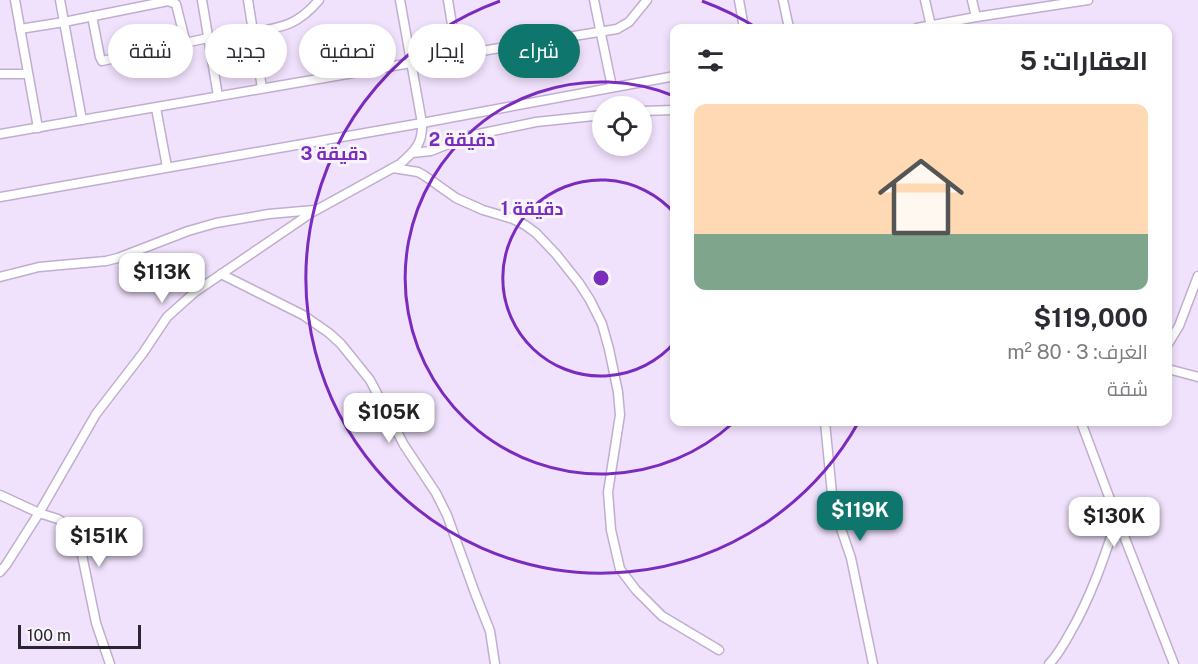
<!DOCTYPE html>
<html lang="ar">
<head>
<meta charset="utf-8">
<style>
	:root { --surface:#fff; --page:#f2f2f3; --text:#2b2b33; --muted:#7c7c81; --accent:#0f766e }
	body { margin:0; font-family:"Public Sans",Cairo,sans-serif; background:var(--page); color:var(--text); direction:rtl; height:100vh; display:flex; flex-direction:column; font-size:22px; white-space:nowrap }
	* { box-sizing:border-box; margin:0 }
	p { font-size:20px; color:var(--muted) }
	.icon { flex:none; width:33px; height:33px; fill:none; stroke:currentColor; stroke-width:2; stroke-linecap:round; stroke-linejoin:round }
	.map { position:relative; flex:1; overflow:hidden; direction:ltr }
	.sheet { position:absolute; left:670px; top:24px; width:502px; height:402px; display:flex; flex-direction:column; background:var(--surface); border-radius:12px; box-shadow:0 3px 9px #0003; direction:rtl }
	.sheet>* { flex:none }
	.guide { position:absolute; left:18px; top:24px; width:562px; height:54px; direction:rtl; display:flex; gap:12px }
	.tools { position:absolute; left:592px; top:96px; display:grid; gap:12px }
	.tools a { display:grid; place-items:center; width:60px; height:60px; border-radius:50%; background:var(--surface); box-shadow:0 3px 9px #0003; font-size:30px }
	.scale { position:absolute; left:18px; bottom:15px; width:123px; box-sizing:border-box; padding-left:6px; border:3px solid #2b2431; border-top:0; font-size:16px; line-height:21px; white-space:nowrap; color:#2b2431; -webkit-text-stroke:4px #f7f4fa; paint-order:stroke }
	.price { position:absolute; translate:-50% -51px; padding:0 14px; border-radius:12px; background:#fff; color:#222; font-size:20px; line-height:39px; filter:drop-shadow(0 2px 3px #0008) }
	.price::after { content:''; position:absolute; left:50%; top:36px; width:18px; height:14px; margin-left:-9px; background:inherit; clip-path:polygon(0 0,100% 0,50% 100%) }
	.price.current { background:var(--accent); color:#fff }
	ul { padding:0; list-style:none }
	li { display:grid; align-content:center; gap:12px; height:318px; padding:0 24px }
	li span { display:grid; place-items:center; height:186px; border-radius:12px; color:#555 }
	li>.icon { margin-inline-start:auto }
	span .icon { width:108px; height:108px; fill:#fffc; stroke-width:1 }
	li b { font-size:26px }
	h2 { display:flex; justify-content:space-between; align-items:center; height:72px; padding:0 24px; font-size:26px }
	.pill { padding:0 21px; border-radius:27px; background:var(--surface); box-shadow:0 3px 9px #0003; font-size:21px; line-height:54px }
	.pill.current { background:var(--accent); color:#fff }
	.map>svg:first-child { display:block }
</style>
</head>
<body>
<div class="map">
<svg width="1198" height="664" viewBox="0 0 1198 664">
	<rect width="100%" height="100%" fill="#f0e1fc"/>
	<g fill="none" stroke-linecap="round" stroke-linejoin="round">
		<g stroke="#c0aece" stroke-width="11">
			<g id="street">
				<polyline points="15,0 38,128"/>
				<polyline points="60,0 82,120"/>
				<polyline points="202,0 218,96"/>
				<polyline points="248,0 262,88"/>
				<polyline points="448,0 457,55"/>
				<polyline points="594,0 612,87"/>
				<polyline points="739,0 744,28"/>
				<polyline points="783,0 789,28"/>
				<polyline points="925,0 931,26"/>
				<polyline points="972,0 976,17"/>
				<polyline points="92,16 100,57 102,61 208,38"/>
				<polyline points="917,28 976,17 1088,0"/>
				<polyline points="20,29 64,22 168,1 176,4 186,44"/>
				<path d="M252,33C283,27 298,25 319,0"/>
				<polyline points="0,74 27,74"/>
				<polyline points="156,108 167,167"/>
				<polyline points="642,111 675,110"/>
				<polyline points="0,134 457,55 617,29 629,22 647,0"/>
				<polyline points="412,153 431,151 469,136 536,122 603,115"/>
				<polyline points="393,168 418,172 425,176 456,198 483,210 513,219 525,225 536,233 556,254 579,283 590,300 602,324 609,349 618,392 620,415 608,492 611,530 620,569 636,590 662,616 719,650"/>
				<polyline points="0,197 422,123 675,76"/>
				<polyline points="221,274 303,315 329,333 341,344 370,380 404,445 436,493 447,515 475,593 490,631 495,664"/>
				<polyline points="0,277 39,267 106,261 118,258 188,231 216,223 269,214 314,210"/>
				<polyline points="1168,344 1179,326 1198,276"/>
				<polyline points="1168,369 1198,377"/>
				<polyline points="825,422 832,494 838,520 851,558 873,664"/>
				<polyline points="1081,422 1117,518 1174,664"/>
				<polyline points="0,495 39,513 58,519 67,525 74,535 82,555 96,623 110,664"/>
				<path d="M0,572L6,565L39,513L96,414L143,353L167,317L195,292L311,213L400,164C415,151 423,143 422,123L400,0"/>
				<path d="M1049,664C1058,655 1064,644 1070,633C1091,597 1104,558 1117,519"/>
			</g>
		</g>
		<use href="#street" stroke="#fff" stroke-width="8"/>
	</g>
	<g fill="none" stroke="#7b2cbf" stroke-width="3">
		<path d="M675 342A98 98 0 1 1 675 214"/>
		<path d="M733 423A196 196 0 1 1 674 96"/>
		<path d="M858 423A295 295 0 1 1 500 1M702 1A295 295 0 0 1 757 28"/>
	</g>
	<circle cx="601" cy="278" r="9" fill="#7b2cbf" stroke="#f7f4fa" stroke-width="3"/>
	<g font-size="18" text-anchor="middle" font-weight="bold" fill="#7b2cbf" stroke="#f7f4fa" stroke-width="6" stroke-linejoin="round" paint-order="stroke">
		<text x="462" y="146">2 دقيقة</text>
		<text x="334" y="160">3 دقيقة</text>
		<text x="532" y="215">1 دقيقة</text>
	</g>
</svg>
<div class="tools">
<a><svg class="icon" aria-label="locate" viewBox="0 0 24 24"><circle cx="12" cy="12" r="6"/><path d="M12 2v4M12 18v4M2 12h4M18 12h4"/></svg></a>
</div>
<div class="scale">100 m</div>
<b class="price" style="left:162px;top:304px">$113K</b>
<b class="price" style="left:389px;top:444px">$105K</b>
<b class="price current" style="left:860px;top:542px">$119K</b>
<b class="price" style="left:1114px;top:548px">$130K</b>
<b class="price" style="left:99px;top:568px">$151K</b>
<div class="guide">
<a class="pill current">شراء</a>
<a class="pill">إيجار</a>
<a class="pill">تصفية</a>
<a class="pill">جديد</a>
<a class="pill">شقة</a>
</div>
<section class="sheet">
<h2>العقارات: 5<svg class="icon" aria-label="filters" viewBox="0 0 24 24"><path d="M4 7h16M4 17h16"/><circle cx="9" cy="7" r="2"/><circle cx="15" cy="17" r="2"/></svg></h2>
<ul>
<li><span style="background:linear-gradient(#ffd9b3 70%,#7fa58c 0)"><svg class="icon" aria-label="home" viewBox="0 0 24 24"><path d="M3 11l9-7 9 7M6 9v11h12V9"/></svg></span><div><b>$119,000</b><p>الغرف: 3 · 80 m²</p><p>شقة</p></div></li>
</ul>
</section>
</div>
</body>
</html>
